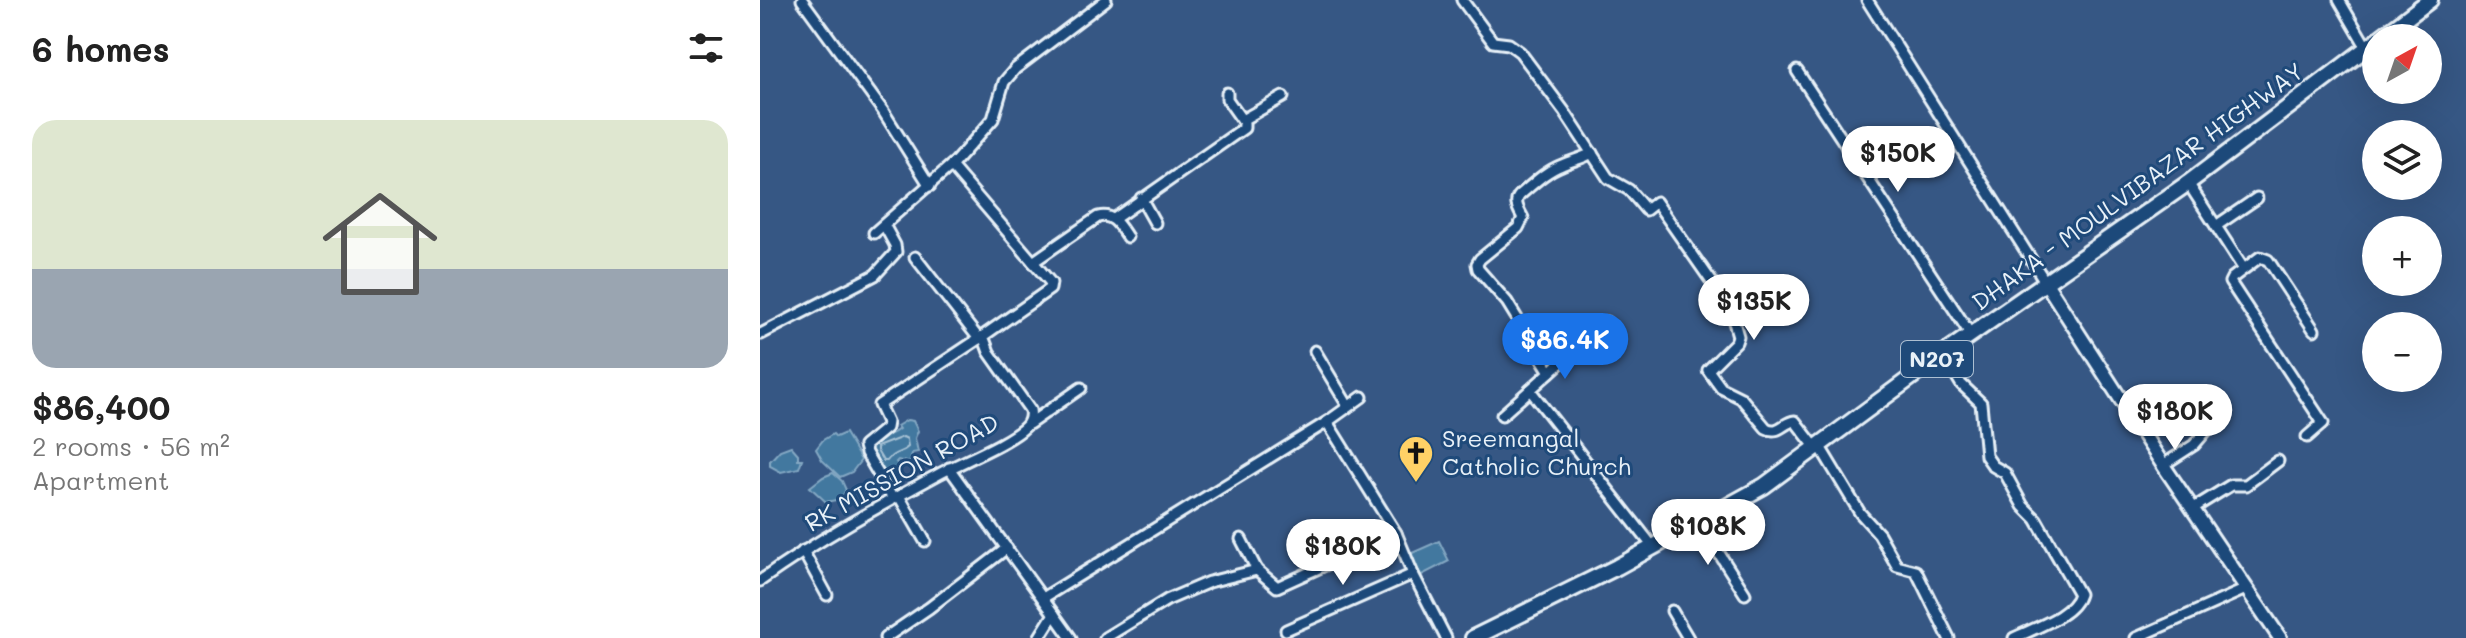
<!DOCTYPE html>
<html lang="en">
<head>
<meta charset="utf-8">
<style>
	:root { --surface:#fff; --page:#f6f6f6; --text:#222; --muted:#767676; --line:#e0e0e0; --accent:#1a73e8 }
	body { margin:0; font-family:Mali,sans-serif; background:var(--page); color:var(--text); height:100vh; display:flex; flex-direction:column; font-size:30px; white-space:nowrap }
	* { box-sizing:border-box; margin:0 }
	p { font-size:26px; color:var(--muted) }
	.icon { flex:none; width:44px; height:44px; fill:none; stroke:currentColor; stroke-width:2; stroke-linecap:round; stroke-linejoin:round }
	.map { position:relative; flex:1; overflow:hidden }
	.drawer { display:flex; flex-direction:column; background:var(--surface); width:760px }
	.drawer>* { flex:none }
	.needle { width:52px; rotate:40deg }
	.fabs { position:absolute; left:1602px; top:24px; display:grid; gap:16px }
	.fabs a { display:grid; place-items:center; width:80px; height:80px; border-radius:50%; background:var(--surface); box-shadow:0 8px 32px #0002; font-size:40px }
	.price { position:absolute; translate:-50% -68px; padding:0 18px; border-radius:28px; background:#fff; color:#222; font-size:26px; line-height:52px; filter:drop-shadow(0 2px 4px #0008) }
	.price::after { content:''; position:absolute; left:50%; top:48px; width:24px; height:18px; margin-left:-12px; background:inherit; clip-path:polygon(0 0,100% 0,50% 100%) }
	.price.on { background:var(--accent); color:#fff }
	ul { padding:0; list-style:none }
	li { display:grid; align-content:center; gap:16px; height:424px; padding:0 32px }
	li+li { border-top:2px solid var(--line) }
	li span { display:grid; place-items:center; height:248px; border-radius:24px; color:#555 }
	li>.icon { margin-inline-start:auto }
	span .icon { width:144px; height:144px; fill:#fffc; stroke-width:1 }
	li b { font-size:34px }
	h2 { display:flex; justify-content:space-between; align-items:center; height:96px; padding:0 32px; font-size:34px }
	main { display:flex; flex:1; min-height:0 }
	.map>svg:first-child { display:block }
</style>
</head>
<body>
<main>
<section class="drawer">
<h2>6 homes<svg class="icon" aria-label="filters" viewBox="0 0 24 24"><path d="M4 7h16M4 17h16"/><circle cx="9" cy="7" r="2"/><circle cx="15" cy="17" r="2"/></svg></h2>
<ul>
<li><span style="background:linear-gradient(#dfe7d0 60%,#9aa5b1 0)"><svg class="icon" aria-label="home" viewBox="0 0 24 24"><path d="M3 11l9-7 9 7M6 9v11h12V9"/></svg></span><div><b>$86,400</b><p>2 rooms · 56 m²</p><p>Apartment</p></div></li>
</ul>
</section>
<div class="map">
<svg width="1706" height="638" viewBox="0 0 1706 638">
	<rect width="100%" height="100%" fill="#365784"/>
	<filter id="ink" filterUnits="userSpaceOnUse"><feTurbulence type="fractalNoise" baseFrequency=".0125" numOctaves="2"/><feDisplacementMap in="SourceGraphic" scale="16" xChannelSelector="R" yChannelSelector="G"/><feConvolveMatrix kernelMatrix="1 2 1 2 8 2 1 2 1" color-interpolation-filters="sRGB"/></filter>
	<g filter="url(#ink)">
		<g fill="#42789f" stroke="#84a8c3" stroke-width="2">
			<path d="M147,420L153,421L158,431L155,438L158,452L152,453L150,463L138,460L136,462L139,466L130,474H123L117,467L107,445L119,436C127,437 133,434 139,429L137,426Z"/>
			<polygon points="85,433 101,460 92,472 80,477 62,460 56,449 63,440 73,434 76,437"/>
			<polygon points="31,446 38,454 38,459 42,459 39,468 21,472 10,466 10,461 20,450"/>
			<polygon points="73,473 82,481 86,490 81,499 66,502 50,487 63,477"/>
			<polygon points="679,541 689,561 658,577 650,561 650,554"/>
		</g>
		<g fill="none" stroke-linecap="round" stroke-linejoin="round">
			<path stroke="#a6c1d4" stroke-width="2" d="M143,437L147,439L148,447C140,455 136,449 127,461H123L117,451V447Z"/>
			<g stroke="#e8f1f8" stroke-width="15">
				<g id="minor">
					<polyline points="42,0 123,111 170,186"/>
					<path d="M702,0L733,42L749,44L760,52L804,111L848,178L869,190L886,210L896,202L970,308L978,336L976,342L948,370L961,388L981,398L1006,428C1019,435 1023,422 1035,421L1056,448"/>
					<polyline points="1107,0 1286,283"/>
					<polyline points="1579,0 1607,48"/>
					<polyline points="1037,71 1211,335"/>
					<polyline points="482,120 523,97"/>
					<polyline points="1428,183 1483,268"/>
					<polyline points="381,198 395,223"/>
					<polyline points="354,219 484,128 484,123 467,99 467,93"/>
					<polyline points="1456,226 1497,198"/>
					<polyline points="114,233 195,162 233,119 244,82 255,69 346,0"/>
					<polyline points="155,257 219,339"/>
					<path d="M273,262L338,217C353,213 359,225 367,237"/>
					<polyline points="1,334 115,275 136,252 135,245 124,225"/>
					<polyline points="555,351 588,406"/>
					<path d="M1183,354L1201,384L1221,403L1226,456L1233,466L1245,473L1263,506L1276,519L1319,594C1313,616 1274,628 1254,638"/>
					<path d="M790,372L747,302L718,269L717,264L720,259L758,228L763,218C759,210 753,202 760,195C773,184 786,171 802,165C813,160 821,159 832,153"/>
					<polyline points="770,390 893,547"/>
					<polyline points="742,415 846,322"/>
					<polyline points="567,422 636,533 653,574 686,638"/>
					<polyline points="269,424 321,388"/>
					<polyline points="1547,437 1563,423 1470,282 1472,278 1500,257 1508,260 1554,330"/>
					<polyline points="1059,445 1100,513 1119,534 1137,566 1156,571 1189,638"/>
					<polyline points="1403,465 1434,445 1452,424 1463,417"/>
					<polyline points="189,468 311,638"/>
					<polyline points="139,496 165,541"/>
					<polyline points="133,499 106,453 104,446 126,428 127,422 119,405 223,336"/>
					<polyline points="1432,509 1471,485 1486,485 1518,461"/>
					<polyline points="939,522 985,594"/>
					<polyline points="481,539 497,570"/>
					<polyline points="43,551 67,595"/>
					<path d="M0,581C57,540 118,507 179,474C201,462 249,443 265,427C270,422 271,416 270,410L229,352L223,336L290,289L291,283L191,166"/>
					<polyline points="283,598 567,422 602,397"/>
					<polyline points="912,611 928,638"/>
					<polyline points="526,630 653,574"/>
					<polyline points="125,638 169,608 247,548"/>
					<polyline points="279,638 294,614"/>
					<polyline points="345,638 407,600 449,582 497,570 517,587 636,533"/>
					<polyline points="1376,638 1486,589"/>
				</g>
			</g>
			<g stroke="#e8f1f8" stroke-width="18">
				<polyline id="major" points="1286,283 1403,465 1520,638"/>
			</g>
			<g stroke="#e8f1f8" stroke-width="20">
				<g id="highway">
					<polyline points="1620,38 1670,0"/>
					<polyline points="713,638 857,567 1004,486 1183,354 1428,183 1616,41"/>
				</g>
			</g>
			<use href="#minor" stroke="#1f4a7a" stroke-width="9"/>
			<use href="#major" stroke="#1f4a7a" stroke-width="12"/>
			<use href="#highway" stroke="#1f4a7a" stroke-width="14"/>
		</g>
	</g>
	<defs>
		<g id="church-pin" transform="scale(1.8)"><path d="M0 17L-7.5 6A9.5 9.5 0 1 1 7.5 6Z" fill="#ffd166" stroke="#1f4a7a"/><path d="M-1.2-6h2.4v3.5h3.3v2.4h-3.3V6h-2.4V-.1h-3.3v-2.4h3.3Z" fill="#111"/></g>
	</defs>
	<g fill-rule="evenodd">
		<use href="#church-pin" x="656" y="453"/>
	</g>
	<g text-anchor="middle" stroke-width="6" stroke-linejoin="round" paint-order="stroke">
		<rect fill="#1f4a7a" stroke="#acbfd2" stroke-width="2" x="1141" y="341" width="72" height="36" rx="6"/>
		<g font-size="22" font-weight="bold" fill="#e8f1f8">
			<text x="1177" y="367">N207</text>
		</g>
		<g font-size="24" fill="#e8f1f8" stroke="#1f4a7a">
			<text transform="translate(1378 187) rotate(-36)" y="8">DHAKA - MOULVIBAZAR HIGHWAY</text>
			<text transform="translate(142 473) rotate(-29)" y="8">RK MISSION ROAD</text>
		</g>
		<g font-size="24" fill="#e8f1f8" stroke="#1f4a7a" text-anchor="start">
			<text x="682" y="447">Sreemangal<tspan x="682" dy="28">Catholic Church</tspan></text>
		</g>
	</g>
</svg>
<div class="fabs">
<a><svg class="needle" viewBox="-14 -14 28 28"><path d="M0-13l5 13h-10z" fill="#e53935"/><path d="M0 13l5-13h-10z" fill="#767676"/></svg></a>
<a><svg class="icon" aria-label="layers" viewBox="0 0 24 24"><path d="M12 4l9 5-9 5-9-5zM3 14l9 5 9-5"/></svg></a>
<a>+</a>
<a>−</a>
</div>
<b class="price" style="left:1138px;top:194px">$150K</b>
<b class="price" style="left:994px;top:342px">$135K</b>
<b class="price on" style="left:805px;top:381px">$86.4K</b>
<b class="price" style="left:1415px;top:452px">$180K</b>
<b class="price" style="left:948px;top:567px">$108K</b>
<b class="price" style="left:583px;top:587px">$180K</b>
</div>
</main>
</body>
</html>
